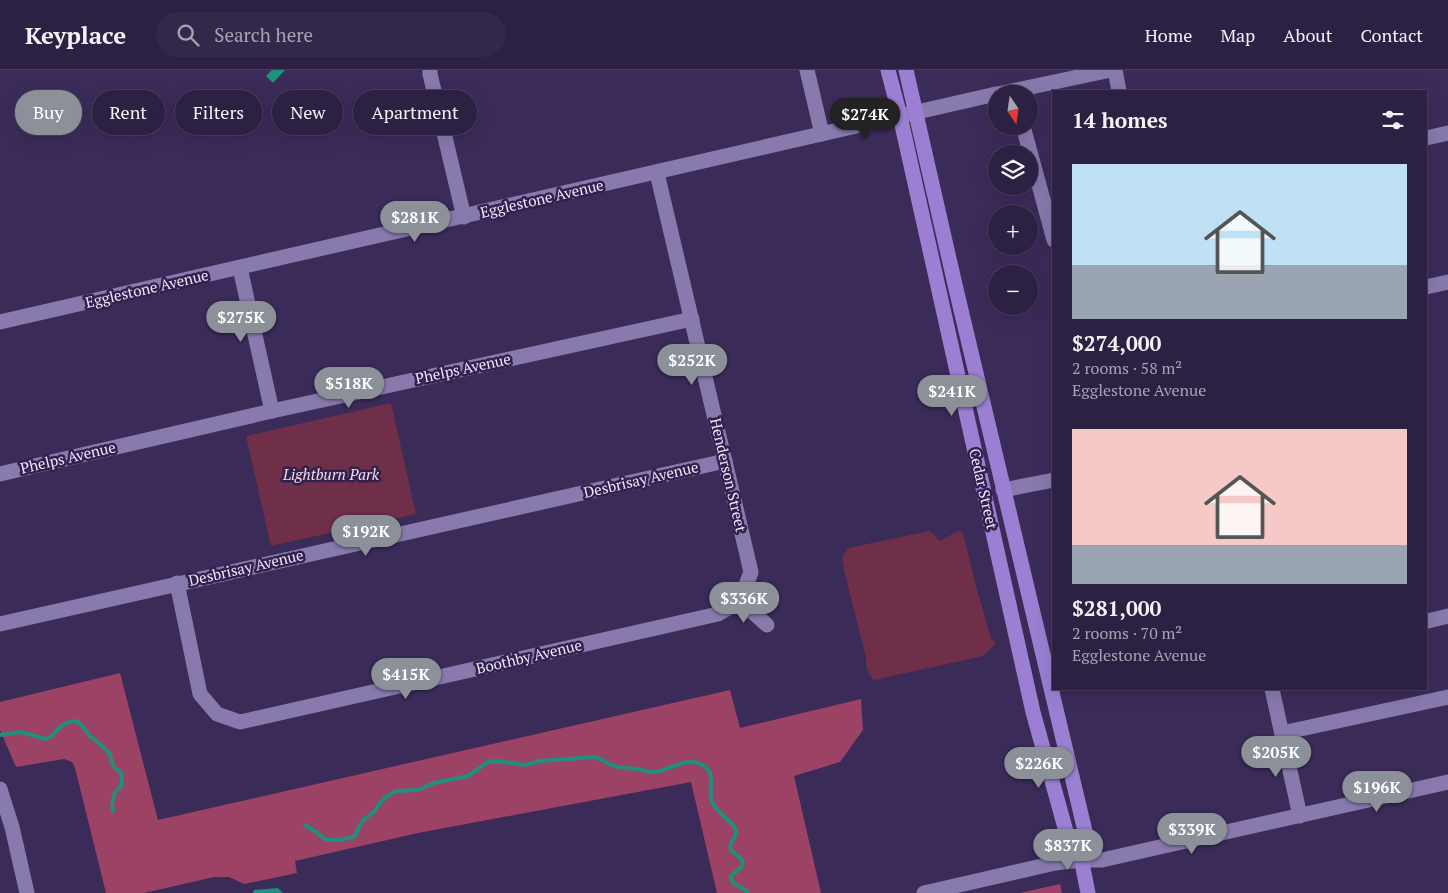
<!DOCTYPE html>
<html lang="en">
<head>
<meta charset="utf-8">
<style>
	:root { --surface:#2c2043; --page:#34284a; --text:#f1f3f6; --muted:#a6a3b2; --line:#483e5c; --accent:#8c9099 }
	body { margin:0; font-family:"PT Serif",serif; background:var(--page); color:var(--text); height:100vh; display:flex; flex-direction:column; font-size:19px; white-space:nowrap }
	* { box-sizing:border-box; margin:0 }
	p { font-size:16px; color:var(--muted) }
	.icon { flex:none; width:28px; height:28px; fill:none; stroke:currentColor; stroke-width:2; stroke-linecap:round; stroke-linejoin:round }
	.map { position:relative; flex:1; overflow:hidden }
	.side { position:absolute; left:1052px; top:20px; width:375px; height:600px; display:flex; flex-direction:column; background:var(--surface); border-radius:0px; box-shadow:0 5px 20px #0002,0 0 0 1px var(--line) }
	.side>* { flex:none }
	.top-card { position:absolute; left:15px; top:20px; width:475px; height:45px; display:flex; gap:10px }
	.needle { width:32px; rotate:167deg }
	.tools { position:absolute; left:988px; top:15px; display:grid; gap:10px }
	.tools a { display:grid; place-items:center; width:50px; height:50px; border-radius:50%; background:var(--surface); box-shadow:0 5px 20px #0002,0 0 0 1px var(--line); font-size:25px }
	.price { position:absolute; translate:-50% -42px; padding:0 11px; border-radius:18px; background:var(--accent); color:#fff; font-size:16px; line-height:32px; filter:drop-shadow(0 1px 2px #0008) }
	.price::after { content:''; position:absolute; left:50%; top:30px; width:15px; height:11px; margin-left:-8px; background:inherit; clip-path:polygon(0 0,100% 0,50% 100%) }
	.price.on { background:#222; color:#fff }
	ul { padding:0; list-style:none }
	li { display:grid; align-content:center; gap:10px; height:265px; padding:0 20px }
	li span { display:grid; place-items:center; height:155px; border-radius:0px; color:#555 }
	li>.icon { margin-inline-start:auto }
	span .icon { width:90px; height:90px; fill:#fffc; stroke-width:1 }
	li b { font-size:21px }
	h2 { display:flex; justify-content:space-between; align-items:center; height:60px; padding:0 20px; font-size:21px }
	.pill { padding:0 18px; border-radius:22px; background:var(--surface); box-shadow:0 5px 20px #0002,0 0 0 1px var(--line); font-size:18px; line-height:45px }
	.pill.on { background:var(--accent); color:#fff }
	header { display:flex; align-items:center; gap:30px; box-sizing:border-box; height:70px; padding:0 25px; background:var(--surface); border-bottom:1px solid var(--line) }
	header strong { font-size:24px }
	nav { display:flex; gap:28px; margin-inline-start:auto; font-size:18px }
	.search { width:350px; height:45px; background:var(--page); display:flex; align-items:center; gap:12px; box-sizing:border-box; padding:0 18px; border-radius:28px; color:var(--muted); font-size:19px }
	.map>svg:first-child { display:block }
</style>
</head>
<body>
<header>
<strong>Keyplace</strong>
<div class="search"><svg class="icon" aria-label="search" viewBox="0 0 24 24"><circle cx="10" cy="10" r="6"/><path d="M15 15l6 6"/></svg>Search here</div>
<nav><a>Home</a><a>Map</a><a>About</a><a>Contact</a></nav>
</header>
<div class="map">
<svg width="1448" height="823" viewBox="0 0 1448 823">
	<rect width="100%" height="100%" fill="#3b2b59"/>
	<g fill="#6f2f48">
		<polygon points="391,333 416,444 271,476 246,366"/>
		<path d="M930,461L940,471L958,461L963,463L976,516L991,569L994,570L995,574L983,586L874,610C867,604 866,596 866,587L845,504L842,488L848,478Z"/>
	</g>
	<g fill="#9c4265">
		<polygon points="120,603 158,750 730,620 740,658 861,629 863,660 840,692 794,706 821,823 717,823 691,712 418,763 295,791 297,803 244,814 229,807 214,807 144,823 106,823 75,698 72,692 64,689 16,697 0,660 0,632"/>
		<polygon points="1060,814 1062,823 1020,823"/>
	</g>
	<g fill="#1f907c">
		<polygon points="272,0 285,0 273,13 266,6"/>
		<polygon points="278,818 283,823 253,823 254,820"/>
	</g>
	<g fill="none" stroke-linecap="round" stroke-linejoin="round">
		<g stroke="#1f907c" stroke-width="4">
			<path d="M0,665L21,662L46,669L51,667L60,657L69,652L76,651C83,655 85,660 90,666C96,671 104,676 109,683C115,693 107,694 121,702L122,715C113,722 111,730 113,741"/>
			<path d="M305,755L316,762L326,770H339L354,767L363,750L375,741L379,734L387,726L396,721L418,720L434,713L468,706L488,692L496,691L526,695L540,691L595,687C602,689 606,692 612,695C621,699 630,698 639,699C642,700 646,702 650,702C666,704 682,686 701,694C718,702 707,719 712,732C717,744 733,751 736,760C738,768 726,774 732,781C736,786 745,788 742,796C741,799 734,803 731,806C731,817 743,815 748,823"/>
		</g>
		<g stroke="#897aae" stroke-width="15">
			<polyline points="430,0 430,4 464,147"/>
			<polyline points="807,0 822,64"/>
			<polyline points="1115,0 1119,21"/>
			<polyline points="998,24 1111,0"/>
			<polyline points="1023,56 1054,170"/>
			<polyline points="1426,68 1448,63"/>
			<polyline points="657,103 751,502 740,531"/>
			<polyline points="240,198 272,341"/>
			<polyline points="1426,217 1448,212"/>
			<polyline points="0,252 996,24"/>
			<polyline points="0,404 272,341 692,249"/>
			<polyline points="1003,420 1054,410"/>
			<polyline points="177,513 200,624 217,644 240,652 718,544 740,531"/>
			<polyline points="740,531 767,555"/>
			<polyline points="1426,550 1428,551 1448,546"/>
			<polyline points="0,554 725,391"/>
			<polyline points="1272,619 1300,746"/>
			<polyline points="1282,663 1448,627"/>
			<polyline points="0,719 12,757 27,823"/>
			<polyline points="924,823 1055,793 1081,790 1102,790 1448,712"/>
		</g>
		<g stroke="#9a7fd2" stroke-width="15">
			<polyline points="888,0 900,46 1033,642 1067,765 1078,773"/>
			<polyline points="906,0 956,219 1085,761 1078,773 1088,823"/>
		</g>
	</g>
	<g text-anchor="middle" stroke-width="5" stroke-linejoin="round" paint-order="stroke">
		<g font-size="15" fill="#ede6fe" stroke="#31214e">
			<text transform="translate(542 129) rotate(-13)" y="5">Egglestone Avenue</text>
			<text transform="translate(147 219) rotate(-13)" y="5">Egglestone Avenue</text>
			<text transform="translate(463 299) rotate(-12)" y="5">Phelps Avenue</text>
			<text transform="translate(68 388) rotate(-13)" y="5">Phelps Avenue</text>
			<text transform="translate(728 405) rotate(77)" y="5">Henderson Street</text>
			<text transform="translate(641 410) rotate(-13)" y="5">Desbrisay Avenue</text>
			<text transform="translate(983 419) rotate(77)" y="5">Cedar Street</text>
			<text transform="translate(246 498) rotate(-13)" y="5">Desbrisay Avenue</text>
			<text transform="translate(529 587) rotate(-13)" y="5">Boothby Avenue</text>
		</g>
		<g font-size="15" font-style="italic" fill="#f7dce4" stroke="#31214e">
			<text x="331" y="410">Lightburn Park</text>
		</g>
	</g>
</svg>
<div class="tools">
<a><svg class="needle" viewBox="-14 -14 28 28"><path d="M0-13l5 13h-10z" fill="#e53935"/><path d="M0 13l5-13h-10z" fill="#a6a3b2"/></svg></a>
<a><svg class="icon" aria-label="layers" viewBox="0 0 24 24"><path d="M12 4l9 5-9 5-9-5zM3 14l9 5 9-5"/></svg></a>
<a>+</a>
<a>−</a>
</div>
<b class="price on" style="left:865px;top:70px">$274K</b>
<b class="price" style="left:415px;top:173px">$281K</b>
<b class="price" style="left:241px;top:273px">$275K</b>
<b class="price" style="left:692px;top:316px">$252K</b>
<b class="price" style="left:349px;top:339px">$518K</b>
<b class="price" style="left:952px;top:347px">$241K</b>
<b class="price" style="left:366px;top:487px">$192K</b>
<b class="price" style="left:744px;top:554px">$336K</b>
<b class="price" style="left:406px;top:630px">$415K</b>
<b class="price" style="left:1276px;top:708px">$205K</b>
<b class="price" style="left:1039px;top:719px">$226K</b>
<b class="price" style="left:1377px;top:743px">$196K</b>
<b class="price" style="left:1192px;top:785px">$339K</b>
<b class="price" style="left:1068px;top:801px">$837K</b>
<div class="top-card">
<a class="pill on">Buy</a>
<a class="pill">Rent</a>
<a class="pill">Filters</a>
<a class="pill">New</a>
<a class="pill">Apartment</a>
</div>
<section class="side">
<h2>14 homes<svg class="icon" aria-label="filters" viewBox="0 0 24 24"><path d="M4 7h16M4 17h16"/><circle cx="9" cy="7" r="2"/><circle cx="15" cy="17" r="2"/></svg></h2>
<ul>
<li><span style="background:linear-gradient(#bfe0f5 65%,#9aa5b1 0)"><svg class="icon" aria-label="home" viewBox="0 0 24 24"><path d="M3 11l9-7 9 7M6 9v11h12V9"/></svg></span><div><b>$274,000</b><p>2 rooms · 58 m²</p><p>Egglestone Avenue</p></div></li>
<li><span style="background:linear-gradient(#f6c9c9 75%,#9aa5b1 0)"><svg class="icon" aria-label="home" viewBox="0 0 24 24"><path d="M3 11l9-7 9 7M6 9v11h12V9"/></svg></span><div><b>$281,000</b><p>2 rooms · 70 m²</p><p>Egglestone Avenue</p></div></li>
</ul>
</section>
</div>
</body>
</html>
